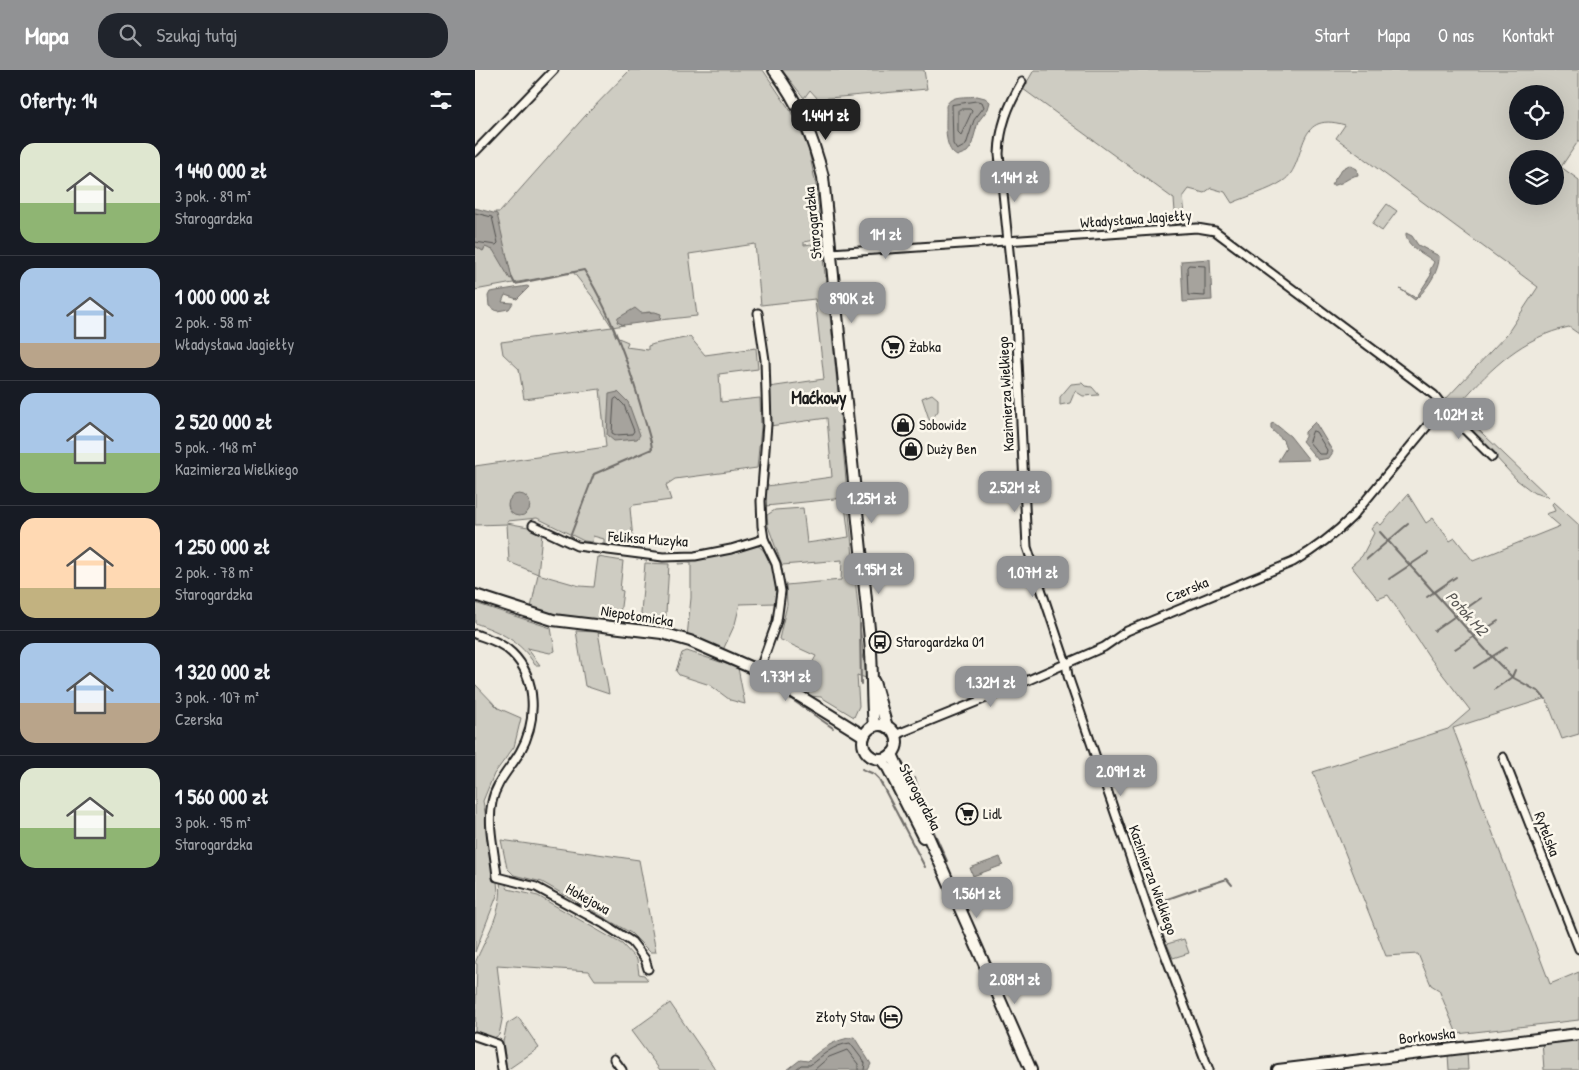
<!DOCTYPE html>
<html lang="pl">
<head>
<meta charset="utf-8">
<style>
	:root { --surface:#171b24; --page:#20242c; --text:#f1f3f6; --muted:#9ea1a6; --line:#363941; --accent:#919294 }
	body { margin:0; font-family:"Patrick Hand",sans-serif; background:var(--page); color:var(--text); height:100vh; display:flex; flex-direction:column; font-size:19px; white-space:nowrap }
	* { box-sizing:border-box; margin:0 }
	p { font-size:16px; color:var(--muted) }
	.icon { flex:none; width:28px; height:28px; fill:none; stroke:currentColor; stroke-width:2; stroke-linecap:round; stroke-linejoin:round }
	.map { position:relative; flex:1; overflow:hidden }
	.drawer { display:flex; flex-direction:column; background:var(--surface); width:475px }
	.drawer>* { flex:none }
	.tools { position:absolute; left:1034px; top:15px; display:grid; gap:10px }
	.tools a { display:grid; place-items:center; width:55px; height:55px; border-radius:50%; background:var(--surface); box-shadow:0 5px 20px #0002; font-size:25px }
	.price { position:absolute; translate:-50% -42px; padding:0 11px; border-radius:10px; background:var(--accent); color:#fff; font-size:16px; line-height:32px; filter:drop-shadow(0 1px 2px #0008) }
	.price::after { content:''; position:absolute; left:50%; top:30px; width:15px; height:11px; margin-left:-8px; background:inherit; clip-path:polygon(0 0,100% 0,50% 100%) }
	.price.on { background:#222; color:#fff }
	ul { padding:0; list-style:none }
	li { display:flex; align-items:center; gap:15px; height:125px; padding:0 20px }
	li+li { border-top:1px solid var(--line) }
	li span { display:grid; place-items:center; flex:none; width:140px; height:100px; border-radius:15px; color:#555 }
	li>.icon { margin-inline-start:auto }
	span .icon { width:60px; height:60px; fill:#fffc; stroke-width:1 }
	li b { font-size:21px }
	h2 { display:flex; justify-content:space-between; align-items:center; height:60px; padding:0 20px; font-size:21px }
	header { display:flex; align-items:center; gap:30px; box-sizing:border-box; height:70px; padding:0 25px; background:var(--accent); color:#fff }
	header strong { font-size:24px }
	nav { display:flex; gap:28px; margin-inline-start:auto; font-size:18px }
	.search { width:350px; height:45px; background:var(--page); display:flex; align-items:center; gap:12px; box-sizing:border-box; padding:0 18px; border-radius:20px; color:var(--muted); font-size:19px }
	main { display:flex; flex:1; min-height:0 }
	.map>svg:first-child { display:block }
</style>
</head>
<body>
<header>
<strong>Mapa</strong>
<div class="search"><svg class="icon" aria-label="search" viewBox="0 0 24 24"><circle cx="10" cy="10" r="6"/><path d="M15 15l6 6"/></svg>Szukaj tutaj</div>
<nav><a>Start</a><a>Mapa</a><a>O nas</a><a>Kontakt</a></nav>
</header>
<main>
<section class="drawer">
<h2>Oferty: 14<svg class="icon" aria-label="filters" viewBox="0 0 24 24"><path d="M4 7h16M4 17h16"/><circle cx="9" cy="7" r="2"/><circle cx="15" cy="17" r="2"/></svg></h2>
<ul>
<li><span style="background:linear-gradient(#dfe7d0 60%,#8fb573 0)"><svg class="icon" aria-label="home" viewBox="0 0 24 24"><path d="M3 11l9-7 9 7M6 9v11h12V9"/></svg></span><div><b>1 440 000 zł</b><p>3 pok. · 89 m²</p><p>Starogardzka</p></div></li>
<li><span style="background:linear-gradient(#a9c7e8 75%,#b9a48a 0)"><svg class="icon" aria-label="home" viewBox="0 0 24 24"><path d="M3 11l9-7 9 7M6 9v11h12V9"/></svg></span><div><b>1 000 000 zł</b><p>2 pok. · 58 m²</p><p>Władysława Jagiełły</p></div></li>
<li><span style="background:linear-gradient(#a9c7e8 60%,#8fb573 0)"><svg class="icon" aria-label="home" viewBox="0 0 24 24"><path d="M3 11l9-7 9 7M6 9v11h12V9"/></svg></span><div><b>2 520 000 zł</b><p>5 pok. · 148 m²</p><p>Kazimierza Wielkiego</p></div></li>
<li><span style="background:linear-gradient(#ffd9b3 70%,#c2b280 0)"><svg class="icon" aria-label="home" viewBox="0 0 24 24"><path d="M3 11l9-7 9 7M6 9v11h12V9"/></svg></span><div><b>1 250 000 zł</b><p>2 pok. · 78 m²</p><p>Starogardzka</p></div></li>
<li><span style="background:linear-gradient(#a9c7e8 60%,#b9a48a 0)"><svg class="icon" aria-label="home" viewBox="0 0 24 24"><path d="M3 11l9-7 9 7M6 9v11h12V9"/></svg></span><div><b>1 320 000 zł</b><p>3 pok. · 107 m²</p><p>Czerska</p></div></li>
<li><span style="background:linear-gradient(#dfe7d0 60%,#8fb573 0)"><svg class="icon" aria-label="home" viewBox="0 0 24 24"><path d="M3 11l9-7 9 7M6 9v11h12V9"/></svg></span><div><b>1 560 000 zł</b><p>3 pok. · 95 m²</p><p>Starogardzka</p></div></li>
</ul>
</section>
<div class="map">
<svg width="1104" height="1000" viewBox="0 0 1104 1000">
	<rect width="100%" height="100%" fill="#eeeadf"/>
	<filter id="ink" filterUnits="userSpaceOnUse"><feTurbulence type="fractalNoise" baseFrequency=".02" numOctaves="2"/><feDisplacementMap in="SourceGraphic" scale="10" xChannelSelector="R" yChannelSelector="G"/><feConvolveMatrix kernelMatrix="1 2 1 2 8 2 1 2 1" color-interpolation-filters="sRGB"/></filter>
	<g filter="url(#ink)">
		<g fill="#ceccc2" stroke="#75746f" fill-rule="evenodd">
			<path d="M155,0H288L315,40L333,77L342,120L346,169L329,172V175L346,173C366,318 373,464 391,608L382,605L384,636L379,647L346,627L334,626L323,619L341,586L304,569L312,535L311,515L366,510L367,490L307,495L293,456L292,445L300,440L328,438L332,473L374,467L369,428L291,436L289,433L292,394L295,391L292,416L357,407L352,348L295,356L294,317L349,309L340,229L286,235L280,174L214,184L222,246L185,250V244C170,238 159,247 146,254L149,255L137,257L141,267L153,272L151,277L173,280V276L179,274L215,267L230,285L281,278L283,299L244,304L246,332L285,328L286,357L282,398L200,409L191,415L196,430L159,435L155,438L159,480L129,475V469L118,466L117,472L109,471L62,448L33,451L32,453L53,457L67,464L63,504L105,516L119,517L123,487L148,491L145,520L148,521L144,552L79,544L56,538L63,504L34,492L32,454L0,455V396L131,377L125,319L49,329L44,299L28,284L26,272L137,257L120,230L98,202L0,220V176L8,181L10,177L18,179L37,208L20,142H25L111,45Z"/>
			<polygon points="307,0 449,0 452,19 343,29 335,20 329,28"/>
			<path d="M559,0H1104V70L1086,97L1104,110V264L1094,257C1048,267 1017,297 987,331V344L1074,427L1059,423L1042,410L969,331L1032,264L1063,217L861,68L870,55C817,39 834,94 808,111C793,121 773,126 757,133L750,122L736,118L729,123L714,119L708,127L711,153L701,154L699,129L548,19ZM1042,24H1080V61H1042ZM1042,89H1080V126H1042Z"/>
			<polygon points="912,134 922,141 907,161 897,154"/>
			<polygon points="607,313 610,316 617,317 624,325 608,326 600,321 595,333 585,335 585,327 596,314"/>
			<polygon points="457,324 463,329 463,341 455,352 447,328"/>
			<polygon points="933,424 951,453 958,448 975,471 980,468 998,491 1085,456 1071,444 1080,441 1077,434 1079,432 1104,455 1104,664 1087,669 1071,628 978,658 1075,914 1104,902 1104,950 982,964 964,920 956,915 943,884 911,886 838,702 973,659 995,640 955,588 913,525 903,529 876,496 887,486 899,463 896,459 902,452 906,455"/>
			<path d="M282,475C299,486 303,514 300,533L265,534L260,554L248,580L212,567L216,528V493L203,494L204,491Z"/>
			<polygon points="170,493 194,494 190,559 165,555"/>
			<path d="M0,533L76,558L80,581L75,583L52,578L65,595H60C46,571 25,562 0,553Z"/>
			<polygon points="101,561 123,562 134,624 110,616"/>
			<polygon points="212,581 263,598 270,634 255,630 235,615 204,605 201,601 207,583"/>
			<polygon points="0,614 23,638 46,648 39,677 19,704 8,731 18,788 18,811 22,811 23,823 0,882"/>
			<polygon points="26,770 164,790 181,882 175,882 156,863 67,812 39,805 32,798"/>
			<path d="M25,811L30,813L33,819L63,826L147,874L162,890L164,904L169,905L173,910H120L114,901L22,895L28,945L24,965L17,969L0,961L2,894L0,893C11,867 29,840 25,811Z"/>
			<polygon points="709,869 714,883 698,888 692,874"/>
			<polygon points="195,933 241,1000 185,1000 156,961"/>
			<polygon points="43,947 64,978 32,1000 28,972 32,954"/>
			<polygon points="1104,966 1104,1000 1069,1000 1067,971"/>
			<polygon points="992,981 993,1000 974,1000 973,984"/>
		</g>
		<g fill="#a6a39d" stroke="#6f6d69">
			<path d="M502,26L510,28L515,32L513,39L503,52L496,77L492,82L482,86C467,78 472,50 471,36C476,24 491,28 502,26Z"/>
			<path d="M874,95L882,99L883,105C874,106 865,117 856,115L867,99Z"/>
			<polygon points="0,138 22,144 37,208 35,209 18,180 10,177 8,181 0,176"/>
			<path d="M931,163L937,166L943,175L964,186C965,201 951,220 940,230L925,219L941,228L956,205L955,200L959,192C951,184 930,177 931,163Z"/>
			<polygon points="735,189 737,230 708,232 706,191"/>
			<polygon points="52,216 54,217 42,229 30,225 27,232 38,233 34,239 22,241 14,236 13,226 15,222"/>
			<polygon points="160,238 166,243 180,242 186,244 185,250 149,255 142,252 143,248"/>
			<polygon points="143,322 153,332 165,365 162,369 139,371 132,365 134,324"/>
			<polygon points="840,352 858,382 854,388 843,390 827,371 830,367 830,362"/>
			<polygon points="799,353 815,366 834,390 803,391 811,378 808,370 796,359 796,354"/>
			<circle cx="44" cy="435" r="11"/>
			<polygon points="525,787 528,795 498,806 495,798"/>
			<path d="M379,967L396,994L393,1000H312L325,990L333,991C347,978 359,970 379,967Z"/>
		</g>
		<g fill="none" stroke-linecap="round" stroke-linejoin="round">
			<g stroke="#535250" stroke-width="1">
				<polygon points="502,31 507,32 509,37 499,50 491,75 482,80 478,74 477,35"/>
				<polygon points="485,39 495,39 497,41 486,65 483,62 483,41"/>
				<polyline points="0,143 17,147 23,173 21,175 0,172"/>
				<polygon points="714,195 730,196 730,226 713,225 712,198"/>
				<polygon points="142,328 149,335 159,361 157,364 141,365 137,363 139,330"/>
				<polygon points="838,361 841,362 852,380 851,384 844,384 834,372"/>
				<path d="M320,1000L326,995H335C348,985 358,975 375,973L390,993L389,1000"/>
				<polyline points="339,1000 354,987 372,980 383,994 383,1000"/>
			</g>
			<g stroke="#6f6d69" stroke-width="2">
				<path d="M37,208L40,214L109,200C141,251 160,314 176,372L177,379L119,404L95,467"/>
				<polyline points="905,462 1017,587 1037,607 1064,622 1070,629"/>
				<polyline points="892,489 933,454"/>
				<polyline points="914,509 953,483"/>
				<polyline points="952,527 981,507"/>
				<polyline points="385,554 386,614"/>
				<polyline points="959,561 1006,528"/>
				<polyline points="980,579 1023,551"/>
				<polyline points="999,598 1032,577"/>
				<polyline points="1020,619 1037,607 1040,600"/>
				<polyline points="303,620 358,658"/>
				<polyline points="387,699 399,704 404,709 450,797"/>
				<polyline points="440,708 450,742 472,791"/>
				<polyline points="724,818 752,809 757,815"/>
				<polyline points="684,832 721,819"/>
			</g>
			<g stroke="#1c1c1c" stroke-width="11">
				<g id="street">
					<path d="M547,12C533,36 525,56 524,84L541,249L552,477L591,593L593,606L675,845L734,1000"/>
					<polyline points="0,82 79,0"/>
					<polyline points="356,183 722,158 740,161 959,325 973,343 1017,387"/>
					<polyline points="283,243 290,290 292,354 286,431 287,456 289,469 301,494 306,521 302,551 284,601"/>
					<polyline points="58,455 102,476 188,487 220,486 256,479 289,469"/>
					<path d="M0,564C13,569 26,572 37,583C63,608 62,653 45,682C35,699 21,712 17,732C12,756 20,783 22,807L61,817L129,854L157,872L170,889L173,899"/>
					<path d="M420,665L526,622L629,577L652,561L818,492C840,479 859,465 877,447L968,337"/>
					<polyline points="1028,687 1104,879"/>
					<polyline points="0,966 23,974 27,1000"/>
					<polyline points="139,989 147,1000"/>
				</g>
			</g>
			<g stroke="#1c1c1c" stroke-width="14">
				<g id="secondary">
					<path d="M299,0C324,33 338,67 348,107L395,569C398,598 396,627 399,656"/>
					<polyline points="0,525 78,550 187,563 215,571 284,601 389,666"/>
					<polyline points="399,612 412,657"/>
					<circle cx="405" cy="672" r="17"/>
					<polyline points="417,684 556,1000"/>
					<polyline points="406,689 413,698 448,767"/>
					<polyline points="803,1000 1104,964"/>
				</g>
			</g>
			<use href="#street" stroke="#fbf7ec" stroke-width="7"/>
			<use href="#secondary" stroke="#fbf7ec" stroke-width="10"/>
		</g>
	</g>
	<defs>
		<g id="supermarket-ring" transform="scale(1.125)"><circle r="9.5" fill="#fbf7ec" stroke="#1c1c1c" stroke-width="1.5"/><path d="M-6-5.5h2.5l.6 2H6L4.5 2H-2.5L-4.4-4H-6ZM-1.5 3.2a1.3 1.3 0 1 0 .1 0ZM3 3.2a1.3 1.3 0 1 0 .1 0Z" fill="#1c1c1c"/></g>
		<g id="shop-ring" transform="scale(1.125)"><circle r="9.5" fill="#fbf7ec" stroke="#1c1c1c" stroke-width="1.5"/><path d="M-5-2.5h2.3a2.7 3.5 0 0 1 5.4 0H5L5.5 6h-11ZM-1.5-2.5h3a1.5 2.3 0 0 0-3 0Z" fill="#1c1c1c"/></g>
		<g id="bus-ring" transform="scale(1.125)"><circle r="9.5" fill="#fbf7ec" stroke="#1c1c1c" stroke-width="1.5"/><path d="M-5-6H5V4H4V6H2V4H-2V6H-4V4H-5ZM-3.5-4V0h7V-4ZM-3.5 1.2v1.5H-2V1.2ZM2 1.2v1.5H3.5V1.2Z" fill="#1c1c1c"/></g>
		<g id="hotel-ring" transform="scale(1.125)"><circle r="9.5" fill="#fbf7ec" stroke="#1c1c1c" stroke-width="1.5"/><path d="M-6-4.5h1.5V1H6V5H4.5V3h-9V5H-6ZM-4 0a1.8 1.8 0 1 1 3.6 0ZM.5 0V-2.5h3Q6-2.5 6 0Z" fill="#1c1c1c"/></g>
	</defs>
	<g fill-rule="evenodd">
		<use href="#supermarket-ring" x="418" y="277"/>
		<use href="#shop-ring" x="428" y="355"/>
		<use href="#shop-ring" x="436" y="379"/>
		<use href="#bus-ring" x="405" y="572"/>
		<use href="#supermarket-ring" x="492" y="744"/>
		<use href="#hotel-ring" x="416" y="947"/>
	</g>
	<g text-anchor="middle" stroke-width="5" stroke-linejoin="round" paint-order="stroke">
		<g font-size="15" fill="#1c1c1c" stroke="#fbf7ec">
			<text transform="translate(661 149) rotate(-4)" y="5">Władysława Jagiełły</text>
			<text transform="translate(338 153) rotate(-96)" y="5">Starogardzka</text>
			<text transform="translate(531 324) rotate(-93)" y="5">Kazimierza Wielkiego</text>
			<text transform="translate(173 469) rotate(4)" y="5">Feliksa Muzyka</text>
			<text transform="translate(712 520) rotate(-23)" y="5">Czerska</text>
			<text transform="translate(162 546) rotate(9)" y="5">Niepołomicka</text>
			<text transform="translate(445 727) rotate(62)" y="5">Starogardzka</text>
			<text transform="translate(1072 764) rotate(69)" y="5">Rytelska</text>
			<text transform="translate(678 810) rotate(70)" y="5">Kazimierza Wielkiego</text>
			<text transform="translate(113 829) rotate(29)" y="5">Hokejowa</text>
			<text transform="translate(952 966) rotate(-6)" y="5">Borkowska</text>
		</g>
		<g font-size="15" fill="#1c1c1c" stroke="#fbf7ec" text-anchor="start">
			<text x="434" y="282">Żabka</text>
			<text x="444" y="360">Sobowidz</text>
			<text x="452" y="384">Duży Ben</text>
			<text x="421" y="577">Starogardzka 01</text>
			<text x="508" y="749">Lidl</text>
			<text x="400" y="952" text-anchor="end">Złoty Staw</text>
		</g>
		<g font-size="16" font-style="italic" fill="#5a5956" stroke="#fbf7ec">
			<text transform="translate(992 543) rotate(48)" y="6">Potok M2</text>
		</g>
		<g font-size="18" font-weight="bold" fill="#1c1c1c" stroke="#fbf7ec">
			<text x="344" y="334">Maćkowy</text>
		</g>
	</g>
</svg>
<div class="tools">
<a><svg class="icon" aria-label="locate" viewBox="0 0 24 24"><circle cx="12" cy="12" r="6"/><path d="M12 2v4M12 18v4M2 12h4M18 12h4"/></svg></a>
<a><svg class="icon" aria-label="layers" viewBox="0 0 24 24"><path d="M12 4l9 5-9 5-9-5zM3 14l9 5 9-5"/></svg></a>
</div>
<b class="price on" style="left:351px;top:71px">1.44M zł</b>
<b class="price" style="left:540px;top:133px">1.14M zł</b>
<b class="price" style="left:411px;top:190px">1M zł</b>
<b class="price" style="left:377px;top:254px">890K zł</b>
<b class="price" style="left:984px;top:370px">1.02M zł</b>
<b class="price" style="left:540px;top:443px">2.52M zł</b>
<b class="price" style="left:397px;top:454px">1.25M zł</b>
<b class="price" style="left:404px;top:525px">1.95M zł</b>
<b class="price" style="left:558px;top:528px">1.07M zł</b>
<b class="price" style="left:311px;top:632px">1.73M zł</b>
<b class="price" style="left:516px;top:638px">1.32M zł</b>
<b class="price" style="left:646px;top:727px">2.09M zł</b>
<b class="price" style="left:502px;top:849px">1.56M zł</b>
<b class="price" style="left:540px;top:935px">2.08M zł</b>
</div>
</main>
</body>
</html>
